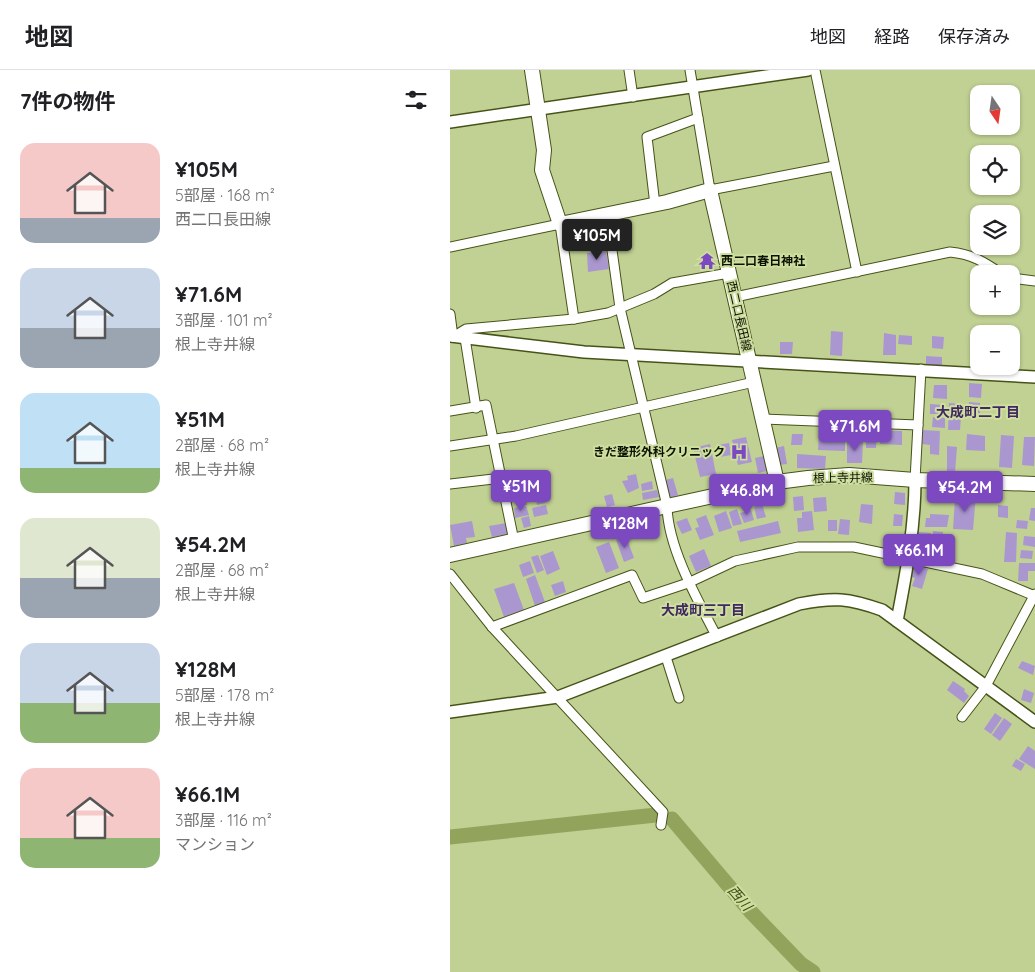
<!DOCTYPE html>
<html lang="ja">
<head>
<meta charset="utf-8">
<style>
	:root { --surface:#fff; --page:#f2f2f2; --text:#202124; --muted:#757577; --line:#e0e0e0; --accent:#7d49c0 }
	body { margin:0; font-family:Quicksand,"Noto Sans JP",sans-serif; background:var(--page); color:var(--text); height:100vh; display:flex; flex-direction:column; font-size:19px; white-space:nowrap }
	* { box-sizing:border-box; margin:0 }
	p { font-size:16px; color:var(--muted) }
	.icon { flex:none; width:28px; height:28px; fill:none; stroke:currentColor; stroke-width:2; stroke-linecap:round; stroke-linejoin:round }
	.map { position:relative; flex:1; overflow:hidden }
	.drawer { display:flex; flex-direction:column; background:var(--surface); width:450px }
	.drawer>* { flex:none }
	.needle { width:32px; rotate:167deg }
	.fabs { position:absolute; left:520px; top:15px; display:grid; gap:10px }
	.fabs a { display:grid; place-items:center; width:50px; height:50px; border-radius:10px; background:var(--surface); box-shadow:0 1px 4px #0004; font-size:25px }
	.price { position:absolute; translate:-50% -42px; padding:0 11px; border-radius:5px; background:var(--accent); color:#fff; font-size:16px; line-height:32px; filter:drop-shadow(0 1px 2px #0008) }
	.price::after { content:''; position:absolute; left:50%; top:30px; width:15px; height:11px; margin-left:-8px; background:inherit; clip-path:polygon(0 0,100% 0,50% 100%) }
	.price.active { background:#222; color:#fff }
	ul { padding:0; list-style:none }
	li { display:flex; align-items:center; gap:15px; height:125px; padding:0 20px }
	li span { display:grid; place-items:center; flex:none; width:140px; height:100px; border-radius:15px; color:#555 }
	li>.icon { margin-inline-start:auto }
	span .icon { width:60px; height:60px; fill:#fffc; stroke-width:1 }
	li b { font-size:21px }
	h2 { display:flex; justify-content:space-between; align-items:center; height:60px; padding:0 20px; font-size:21px }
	header { display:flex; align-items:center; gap:30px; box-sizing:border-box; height:70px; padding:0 25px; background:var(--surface); border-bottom:1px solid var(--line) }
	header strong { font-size:24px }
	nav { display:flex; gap:28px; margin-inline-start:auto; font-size:18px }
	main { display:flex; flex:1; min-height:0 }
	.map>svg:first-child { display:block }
</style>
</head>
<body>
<header>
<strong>地図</strong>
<nav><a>地図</a><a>経路</a><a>保存済み</a></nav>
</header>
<main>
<section class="drawer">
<h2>7件の物件<svg class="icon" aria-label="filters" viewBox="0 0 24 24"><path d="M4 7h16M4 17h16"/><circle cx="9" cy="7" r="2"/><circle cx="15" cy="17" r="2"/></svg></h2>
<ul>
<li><span style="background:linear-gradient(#f6c9c9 75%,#9aa5b1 0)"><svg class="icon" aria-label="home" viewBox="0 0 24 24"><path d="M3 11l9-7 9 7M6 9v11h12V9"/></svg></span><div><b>¥105M</b><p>5部屋 · 168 m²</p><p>西二口長田線</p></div></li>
<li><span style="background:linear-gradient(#c9d6e8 60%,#9aa5b1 0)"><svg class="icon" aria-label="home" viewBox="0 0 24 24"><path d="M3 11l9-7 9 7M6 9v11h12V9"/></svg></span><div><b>¥71.6M</b><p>3部屋 · 101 m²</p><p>根上寺井線</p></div></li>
<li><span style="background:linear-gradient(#bfe0f5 75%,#8fb573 0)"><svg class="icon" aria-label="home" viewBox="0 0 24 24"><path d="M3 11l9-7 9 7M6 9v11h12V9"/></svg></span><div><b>¥51M</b><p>2部屋 · 68 m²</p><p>根上寺井線</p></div></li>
<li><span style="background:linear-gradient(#dfe7d0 60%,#9aa5b1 0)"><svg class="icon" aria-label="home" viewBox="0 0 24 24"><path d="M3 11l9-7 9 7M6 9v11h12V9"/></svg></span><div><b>¥54.2M</b><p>2部屋 · 68 m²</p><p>根上寺井線</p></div></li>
<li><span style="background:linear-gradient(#c9d6e8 60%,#8fb573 0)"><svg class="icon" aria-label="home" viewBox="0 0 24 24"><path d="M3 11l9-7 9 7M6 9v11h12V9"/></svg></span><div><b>¥128M</b><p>5部屋 · 178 m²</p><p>根上寺井線</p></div></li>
<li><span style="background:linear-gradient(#f6c9c9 70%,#8fb573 0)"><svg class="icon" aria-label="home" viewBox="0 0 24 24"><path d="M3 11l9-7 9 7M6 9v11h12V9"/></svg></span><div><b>¥66.1M</b><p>3部屋 · 116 m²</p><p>マンション</p></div></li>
</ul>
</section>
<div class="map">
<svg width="585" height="902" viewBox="0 0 585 902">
	<rect width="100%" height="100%" fill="#c0d193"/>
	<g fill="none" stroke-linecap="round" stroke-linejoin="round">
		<g stroke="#92a45c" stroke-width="15">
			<polyline points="222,749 300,841 351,894 363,902"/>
			<polyline points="0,767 206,745"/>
		</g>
	</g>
	<g fill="#ab97d0">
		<polygon points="156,181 159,199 138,202 137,183"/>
		<polygon points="381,261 393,262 392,286 380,285"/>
		<polygon points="434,263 446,265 446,285 433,285"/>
		<polygon points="449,265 462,266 462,275 448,274"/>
		<polygon points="482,266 494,267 493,279 482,278"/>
		<polygon points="330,272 343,272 342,284 330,284"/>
		<polygon points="476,286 492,287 492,297 476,297"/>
		<polygon points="519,313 532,314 531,328 519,327"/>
		<polygon points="484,315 497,315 497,329 483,328"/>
		<polygon points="519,332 530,333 530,345 518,345"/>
		<polygon points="499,333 512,334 510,360 498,360"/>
		<polygon points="480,334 493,335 493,344 480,344"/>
		<polygon points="483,347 495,348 495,358 482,357"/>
		<polygon points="430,360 452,361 452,375 430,374"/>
		<polygon points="473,360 490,361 489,385 480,384 480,375 472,374"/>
		<polygon points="369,363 395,365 395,381 368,380"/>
		<polygon points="342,364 353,364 352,375 341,375"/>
		<polygon points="517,364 535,366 535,381 516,380"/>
		<polygon points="551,365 564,366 562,398 549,397"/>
		<polygon points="416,366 427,366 426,378 416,378"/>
		<polygon points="296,367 302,392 288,395 282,370"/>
		<polygon points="574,367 585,367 584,396 572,395"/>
		<polygon points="397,370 413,371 412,393 397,393"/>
		<polygon points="279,373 281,385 270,387 268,375"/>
		<polygon points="260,374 266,404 250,407 243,378"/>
		<polygon points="334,376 337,394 328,395 325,378"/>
		<polygon points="497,376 507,377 505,403 497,403"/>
		<polygon points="347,384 376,386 375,399 347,398"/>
		<polygon points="314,386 317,401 308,403 305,388"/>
		<polygon points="70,402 73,413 61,416 59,405"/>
		<polygon points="186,404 189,418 178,423 172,411 178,410 177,406"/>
		<polygon points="223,408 228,425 219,428 215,410"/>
		<polygon points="202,411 203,419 192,421 191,414"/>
		<polygon points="91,416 95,433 87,435 85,426 78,428 76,419"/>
		<polygon points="73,418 77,435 72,436 71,433 67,434 63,420"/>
		<polygon points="207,420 209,427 193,430 192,423"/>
		<polygon points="445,422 455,423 455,435 444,434"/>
		<polygon points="517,423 526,424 523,460 503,459 505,428 516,429"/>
		<polygon points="162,424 165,435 157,437 154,426"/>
		<polygon points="353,426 354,440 344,441 343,427"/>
		<polygon points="376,427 377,441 364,442 363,428"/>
		<polygon points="312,434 316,447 307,449 304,437"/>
		<polygon points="411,434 423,435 422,454 409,452"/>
		<polygon points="96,435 98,444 84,447 82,438"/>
		<polygon points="548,435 558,436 558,448 548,447"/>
		<polygon points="76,436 79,445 65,448 64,438"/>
		<polygon points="581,438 585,438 585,451 579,450"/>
		<polygon points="287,439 292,454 283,456 279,442"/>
		<polygon points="301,440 304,450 294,453 290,443"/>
		<polygon points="276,441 282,458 269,462 264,446"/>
		<polygon points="362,441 364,460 348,462 347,448 352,448 352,442"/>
		<polygon points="444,444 453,445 452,456 443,456"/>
		<polygon points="480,444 499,445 497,457 475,457 476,448 480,448"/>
		<polygon points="256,445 264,465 250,470 245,458 249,457 246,449"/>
		<polygon points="79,446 81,456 74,458 71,448"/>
		<polygon points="237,448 242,460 232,464 226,452"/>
		<polygon points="390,449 400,450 399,465 388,464"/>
		<rect x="378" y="450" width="9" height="11"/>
		<polygon points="567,450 578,451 577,459 566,458"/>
		<polygon points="22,451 25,467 16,468 17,473 4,476 0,455"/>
		<polygon points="328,451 331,463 290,472 287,461"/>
		<polygon points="57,453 59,464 42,467 39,456"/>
		<polygon points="483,461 493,462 492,478 482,477"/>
		<polygon points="468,462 481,463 481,479 475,479 476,468 468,468"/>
		<polygon points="556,462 567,463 566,492 554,492"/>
		<polygon points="176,466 184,488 174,492 166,470"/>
		<polygon points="574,466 585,467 585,477 573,475"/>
		<polygon points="495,469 503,470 502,482 495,482"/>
		<polygon points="159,472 169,498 156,503 146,477"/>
		<polygon points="254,479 261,496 246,502 239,486"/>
		<polygon points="571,480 583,481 582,489 570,488"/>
		<polygon points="103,481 110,499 97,505 90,486"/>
		<polygon points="88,485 94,500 87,503 81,487"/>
		<polygon points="80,491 84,503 73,507 69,495"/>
		<polygon points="569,493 585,493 585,501 578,501 578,511 568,511"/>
		<polygon points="465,495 478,499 472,519 462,516 465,508 461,507"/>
		<polygon points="85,505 95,532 85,536 76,509"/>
		<polygon points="113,511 116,522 105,526 101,515"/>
		<polygon points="64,513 74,540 54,547 44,519"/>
		<polygon points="572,591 585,596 583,605 568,598"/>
		<polygon points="503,611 515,619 514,621 519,626 514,633 497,620"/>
		<polygon points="574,619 584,623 581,633 571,630"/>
		<polygon points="545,643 552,648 541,664 534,659"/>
		<polygon points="554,648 562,654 550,671 542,665"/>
		<polygon points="578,676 585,681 585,699 569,689"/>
		<polygon points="566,689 575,694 571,701 562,696"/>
	</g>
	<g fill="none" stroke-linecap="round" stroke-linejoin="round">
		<g stroke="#465318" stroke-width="11">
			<g id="minor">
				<polyline points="179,0 183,27"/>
				<polyline points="240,0 260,120 384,96"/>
				<polyline points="365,0 407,202"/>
				<polyline points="205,135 197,67 248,48"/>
				<path d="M157,144L170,238L217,436C218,478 247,529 267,567"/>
				<polyline points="0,177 110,154 124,249"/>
				<polyline points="561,208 585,211"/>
				<path d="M285,227L500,182C522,184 534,192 552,204"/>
				<polyline points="0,244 3,267 16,259 124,249 158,243 204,224 222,213 279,203"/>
				<polyline points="15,268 26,338"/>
				<polyline points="0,341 36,335 64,471"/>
				<polyline points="313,349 468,355"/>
				<polyline points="0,376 66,366 304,312"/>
				<polyline points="465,410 471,299"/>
				<polyline points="0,414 52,408"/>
				<polyline points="0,504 42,557 213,742 211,755"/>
				<polyline points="42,557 182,505 193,528 238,513 285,491 348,477 404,477 532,504 585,526"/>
				<polyline points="216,587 229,628"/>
				<polyline points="512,647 536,616 585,524"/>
			</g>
		</g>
		<g stroke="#465318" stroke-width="14">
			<g id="tertiary">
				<polyline points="0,52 358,0"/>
				<polyline points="0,266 134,282 585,307"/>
				<path d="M447,551C456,504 465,457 465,410"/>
				<path d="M0,642L108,627L349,534C384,527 398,528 432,540L585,652"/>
			</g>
		</g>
		<g stroke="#465318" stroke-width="16">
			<g id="secondary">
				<polyline points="82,0 94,80 92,100 110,154 217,132 260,120 327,412"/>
				<polyline points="0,485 217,436 327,412 358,408 399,405 465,410 585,414"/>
			</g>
		</g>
		<use href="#minor" stroke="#fff" stroke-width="9"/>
		<use href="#tertiary" stroke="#fff" stroke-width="11"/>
		<use href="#secondary" stroke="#fff" stroke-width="14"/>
	</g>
	<defs>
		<g id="temple-bare" transform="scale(1.35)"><path d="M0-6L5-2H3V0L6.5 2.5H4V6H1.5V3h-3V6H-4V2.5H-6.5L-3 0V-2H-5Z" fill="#7d49c0" stroke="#cdde9f" stroke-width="2.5" paint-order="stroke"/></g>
		<g id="hospital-bare" transform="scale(1.35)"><path d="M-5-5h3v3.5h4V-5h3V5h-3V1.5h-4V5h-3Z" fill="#7d49c0" stroke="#cdde9f" stroke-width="2.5" paint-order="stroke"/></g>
	</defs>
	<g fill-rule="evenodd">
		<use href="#temple-bare" x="257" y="191"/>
		<use href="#hospital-bare" x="289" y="382"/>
	</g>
	<g text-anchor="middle" stroke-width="4" stroke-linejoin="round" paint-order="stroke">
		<g font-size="12" font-weight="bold" fill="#0c1100" stroke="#cdde9f" text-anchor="start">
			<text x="271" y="195">西二口春日神社</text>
			<text x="275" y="386" text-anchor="end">きだ整形外科クリニック</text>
		</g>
		<g font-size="12" fill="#0c1100" stroke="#cdde9f">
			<text transform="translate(289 246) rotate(77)" y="4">西二口長田線</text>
			<text transform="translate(393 408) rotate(-1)" y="4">根上寺井線</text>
		</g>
		<g font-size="14" font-weight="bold" fill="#412862" stroke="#cdde9f">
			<text x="528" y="347">大成町二丁目</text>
			<text x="253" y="545">大成町三丁目</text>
		</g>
		<g font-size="14" font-style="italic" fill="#434e19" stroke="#cdde9f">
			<text transform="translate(290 828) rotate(49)" y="5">西川</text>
		</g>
	</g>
</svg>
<div class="fabs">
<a><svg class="needle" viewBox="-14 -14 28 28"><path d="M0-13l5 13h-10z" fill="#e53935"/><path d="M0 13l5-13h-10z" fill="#757577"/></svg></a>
<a><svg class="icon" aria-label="locate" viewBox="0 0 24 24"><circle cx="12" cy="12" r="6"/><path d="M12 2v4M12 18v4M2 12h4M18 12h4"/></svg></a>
<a><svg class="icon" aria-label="layers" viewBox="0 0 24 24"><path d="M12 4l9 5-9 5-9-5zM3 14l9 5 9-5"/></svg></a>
<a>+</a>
<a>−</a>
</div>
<b class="price active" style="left:147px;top:191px">¥105M</b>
<b class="price" style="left:405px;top:382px">¥71.6M</b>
<b class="price" style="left:71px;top:442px">¥51M</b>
<b class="price" style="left:515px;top:443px">¥54.2M</b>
<b class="price" style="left:297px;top:446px">¥46.8M</b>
<b class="price" style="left:175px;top:479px">¥128M</b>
<b class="price" style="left:469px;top:506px">¥66.1M</b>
</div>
</main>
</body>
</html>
